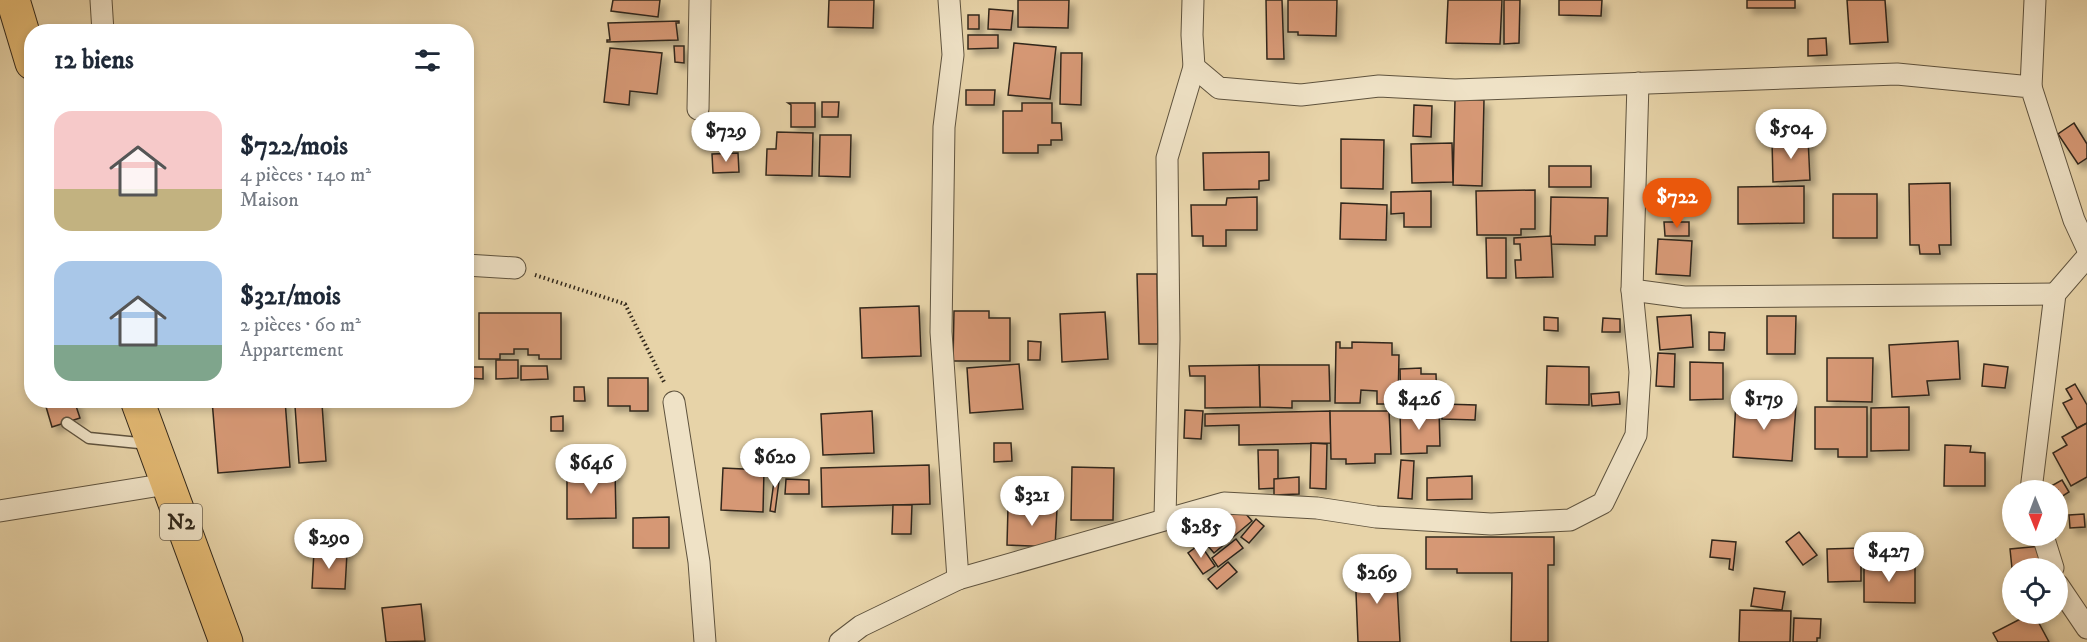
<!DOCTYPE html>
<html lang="fr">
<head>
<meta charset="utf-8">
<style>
	:root { --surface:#fff; --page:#f2f2f3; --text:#1f2937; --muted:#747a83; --accent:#ea580c }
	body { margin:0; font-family:"IM FELL DW Pica",serif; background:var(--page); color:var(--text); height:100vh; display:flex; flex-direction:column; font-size:22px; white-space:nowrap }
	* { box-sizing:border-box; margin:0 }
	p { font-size:20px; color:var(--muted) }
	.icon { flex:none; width:33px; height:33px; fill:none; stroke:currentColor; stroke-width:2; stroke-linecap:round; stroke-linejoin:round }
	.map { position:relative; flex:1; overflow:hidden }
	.details { position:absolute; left:24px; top:24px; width:450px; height:384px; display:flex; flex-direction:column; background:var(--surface); border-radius:24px; box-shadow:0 3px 9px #0003 }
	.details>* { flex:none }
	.needle { width:39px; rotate:179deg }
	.tools { position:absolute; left:2002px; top:480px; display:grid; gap:12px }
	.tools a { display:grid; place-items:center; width:66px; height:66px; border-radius:50%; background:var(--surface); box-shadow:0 3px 9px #0003; font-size:30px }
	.price { position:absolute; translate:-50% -51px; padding:0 14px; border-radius:21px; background:#fff; color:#222; font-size:20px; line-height:39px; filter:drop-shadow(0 2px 3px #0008) }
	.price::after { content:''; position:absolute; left:50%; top:36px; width:18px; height:14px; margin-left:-9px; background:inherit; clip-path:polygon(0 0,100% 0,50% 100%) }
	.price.active { background:var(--accent); color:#fff }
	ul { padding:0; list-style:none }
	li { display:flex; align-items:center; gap:18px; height:150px; padding:0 30px }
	li span { display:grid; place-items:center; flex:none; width:168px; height:120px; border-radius:18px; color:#555 }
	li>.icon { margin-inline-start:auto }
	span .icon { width:72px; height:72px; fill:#fffc; stroke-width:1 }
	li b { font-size:26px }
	h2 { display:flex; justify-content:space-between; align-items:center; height:72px; padding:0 30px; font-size:26px }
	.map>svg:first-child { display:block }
</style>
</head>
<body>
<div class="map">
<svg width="2087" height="642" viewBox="0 0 2087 642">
	<defs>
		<filter id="shadow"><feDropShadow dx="5.5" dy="5.5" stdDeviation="3" flood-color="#0004"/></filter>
	</defs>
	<rect width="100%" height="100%" fill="#e7d3a8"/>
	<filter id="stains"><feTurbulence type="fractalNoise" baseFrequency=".00333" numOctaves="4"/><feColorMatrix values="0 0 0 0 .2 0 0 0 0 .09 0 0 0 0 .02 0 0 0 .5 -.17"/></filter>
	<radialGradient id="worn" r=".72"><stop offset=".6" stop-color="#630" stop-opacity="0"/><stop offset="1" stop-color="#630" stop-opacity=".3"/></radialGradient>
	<g fill="#d69874" stroke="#32281b" stroke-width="1.5" filter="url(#shadow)">
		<polygon points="613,0 660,0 658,17 611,11"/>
		<polygon points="829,0 874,0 873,28 828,27"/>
		<polygon points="1018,0 1069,0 1068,28 1018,27"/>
		<polygon points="1266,0 1282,0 1284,59 1267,59"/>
		<polygon points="1288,0 1337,0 1336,36 1298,35 1298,32 1288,32"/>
		<polygon points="1448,0 1502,0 1500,44 1446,43"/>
		<polygon points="1504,0 1520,0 1519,43 1504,44"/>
		<polygon points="1559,0 1602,0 1601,16 1559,15"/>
		<rect x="1747" y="0" width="48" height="8"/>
		<polygon points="1847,0 1885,0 1888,42 1850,44"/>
		<polygon points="989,9 1013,11 1011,30 988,29"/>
		<rect x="968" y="15" width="11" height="14"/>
		<polygon points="679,21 679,23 676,23 678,40 607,42 607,40 610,40 608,23"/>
		<polygon points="968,35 998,35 998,48 968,49"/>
		<polygon points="1826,38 1827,55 1808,56 1808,39"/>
		<polygon points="1014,43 1056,47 1050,99 1008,95"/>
		<polygon points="674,46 684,46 684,63 675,62"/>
		<polygon points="610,48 662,53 657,94 630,91 629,105 604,102"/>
		<polygon points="1061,53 1082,53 1081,105 1060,104"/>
		<polygon points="966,90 995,90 994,105 966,105"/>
		<polygon points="1455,99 1484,100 1482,186 1453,185"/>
		<polygon points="822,102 839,102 838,117 822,117"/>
		<polygon points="788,103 815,103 815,127 791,127 791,105"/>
		<polygon points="1022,103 1052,103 1052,123 1061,123 1062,140 1051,140 1051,145 1038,145 1038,153 1003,153 1003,111 1022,111"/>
		<polygon points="1414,105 1432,106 1431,137 1413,136"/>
		<polygon points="2074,123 2087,144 2087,158 2078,164 2058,134"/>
		<polygon points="777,132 813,133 812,176 766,175 767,149 776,149"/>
		<polygon points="820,135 851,135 850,177 819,176"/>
		<polygon points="1808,138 1810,180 1773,182 1772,140"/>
		<polygon points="1341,139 1384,140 1383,189 1341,188"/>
		<polygon points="1452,143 1453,182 1412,183 1411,144"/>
		<polygon points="1269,152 1269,180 1259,181 1259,189 1204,190 1203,153"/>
		<polygon points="738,153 739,172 713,173 712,154"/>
		<rect x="1549" y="166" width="42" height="21"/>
		<polygon points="1950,183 1951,245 1939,245 1940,254 1920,254 1919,245 1910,245 1909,184"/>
		<polygon points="1804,186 1804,223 1738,224 1738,187"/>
		<polygon points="1535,190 1535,229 1521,229 1521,235 1477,235 1476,191"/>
		<polygon points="1431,191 1431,227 1404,227 1404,213 1391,214 1391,192"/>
		<rect x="1833" y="194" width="44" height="44"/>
		<polygon points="1257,197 1257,230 1226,230 1226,246 1203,246 1203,236 1192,236 1191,205 1226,205 1227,198"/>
		<polygon points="1551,197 1608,198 1607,236 1595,236 1595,245 1550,244"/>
		<polygon points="1341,203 1387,205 1386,240 1340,239"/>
		<polygon points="1664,222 1689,222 1689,236 1665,236"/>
		<polygon points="1551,236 1553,277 1516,278 1515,260 1521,260 1520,244 1514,244 1514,238"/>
		<polygon points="1486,238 1506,238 1506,278 1487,278"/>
		<polygon points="1658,239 1692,241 1690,276 1656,274"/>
		<polygon points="1137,274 1157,274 1158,344 1139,344"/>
		<polygon points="919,306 921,356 862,358 860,308"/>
		<polygon points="954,311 989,311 989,318 1010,318 1010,361 953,361"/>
		<polygon points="1105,312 1108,359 1062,362 1060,314"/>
		<polygon points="479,313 561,313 561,359 539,359 539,355 528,355 528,349 514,349 514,354 500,354 500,359 479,359"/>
		<polygon points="1691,315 1693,347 1660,350 1657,317"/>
		<polygon points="1767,316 1796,316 1795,354 1767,354"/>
		<polygon points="1544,317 1558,318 1558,331 1544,330"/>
		<polygon points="1603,318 1620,319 1620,332 1602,332"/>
		<polygon points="1709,332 1725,333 1724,350 1709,350"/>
		<polygon points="1028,341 1041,342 1040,360 1028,360"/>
		<polygon points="1958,341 1960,379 1927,381 1929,395 1892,397 1889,345"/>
		<polygon points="1336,342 1340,342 1340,348 1352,348 1352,342 1392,343 1392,355 1399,355 1398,404 1377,404 1377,391 1361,390 1360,403 1335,403"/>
		<polygon points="1658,353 1675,354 1674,387 1656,386"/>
		<polygon points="1827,358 1873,358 1872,402 1827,401"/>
		<polygon points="496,360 518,360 518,378 496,379"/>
		<polygon points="1690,362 1723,363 1723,399 1690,400"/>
		<polygon points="1019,364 1023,409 970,413 967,368"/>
		<polygon points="1984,364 2008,367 2005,388 1982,386"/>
		<polygon points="1259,365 1329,365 1330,401 1292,401 1292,408 1260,407"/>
		<polygon points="1259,365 1260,407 1205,408 1205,376 1190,376 1189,366"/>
		<polygon points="521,366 547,366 548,379 521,380"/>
		<polygon points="1547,366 1589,367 1589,405 1546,404"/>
		<polygon points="466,367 483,367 483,379 466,378"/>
		<polygon points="1421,368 1421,374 1436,374 1437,406 1401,406 1400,369"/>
		<polygon points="608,378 648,378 648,411 630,411 630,406 608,406"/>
		<polygon points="2075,384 2087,405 2087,423 2077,428 2063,403 2072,399 2066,389"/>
		<polygon points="574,387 584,387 585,401 574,401"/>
		<polygon points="1619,392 1620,404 1592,406 1591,394"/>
		<polygon points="44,400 74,400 80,418 52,427"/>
		<polygon points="212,400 285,400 290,467 218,473"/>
		<polygon points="1736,401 1796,405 1792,461 1733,457"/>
		<polygon points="322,404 326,461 299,463 295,406"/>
		<polygon points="1443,404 1476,405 1475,420 1442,419"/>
		<polygon points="1815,407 1867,407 1867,457 1838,457 1838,449 1815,449"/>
		<polygon points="1909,407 1909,450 1871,451 1871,408"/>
		<polygon points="1185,410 1203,411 1201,439 1184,438"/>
		<polygon points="1439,410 1440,446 1427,446 1427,453 1401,454 1400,411"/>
		<polygon points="872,411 874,453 823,455 821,414"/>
		<polygon points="1330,411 1331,443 1239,445 1239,425 1205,426 1205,414"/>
		<polygon points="1330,411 1389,411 1391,454 1375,454 1375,463 1346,464 1346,459 1331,459"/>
		<polygon points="563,416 563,431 551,431 551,417"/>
		<polygon points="2087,423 2087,477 2071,486 2053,453 2067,445 2062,437"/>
		<polygon points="994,443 1011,443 1012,461 994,462"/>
		<polygon points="1311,443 1327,444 1326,489 1310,488"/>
		<polygon points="1945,445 1971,446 1970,452 1985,453 1985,486 1944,486"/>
		<polygon points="1258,450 1278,450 1278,488 1259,489"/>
		<polygon points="1401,460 1414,461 1412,499 1398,498"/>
		<polygon points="929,465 930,504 822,507 821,468"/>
		<polygon points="776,466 781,466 775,512 770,511"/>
		<polygon points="1072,467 1114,468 1113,520 1071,520"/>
		<polygon points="723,468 764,470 763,512 721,510"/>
		<polygon points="567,471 615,471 616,518 567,519"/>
		<polygon points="1472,476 1472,499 1427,500 1427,478"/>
		<polygon points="1299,477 1299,494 1274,495 1274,479"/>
		<polygon points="786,479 809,480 809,494 785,494"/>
		<polygon points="2062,480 2069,492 2058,499 2058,490 2044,490"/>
		<polygon points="893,505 912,505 911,534 892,534"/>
		<polygon points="1239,506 1252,521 1214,553 1201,538"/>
		<polygon points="1008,507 1057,509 1055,547 1007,545"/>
		<polygon points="2084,514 2085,527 2070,528 2069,515"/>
		<polygon points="669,517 669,548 633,548 633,518"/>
		<polygon points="1256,519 1264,526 1249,543 1241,537"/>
		<polygon points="1799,532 1817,555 1803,565 1786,542"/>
		<polygon points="1426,537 1554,537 1554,565 1548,565 1548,642 1511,642 1512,573 1457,573 1457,569 1426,569"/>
		<polygon points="1236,539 1243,548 1218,567 1212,558"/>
		<polygon points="1712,540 1736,542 1733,570 1729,569 1730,559 1710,557"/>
		<polygon points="1200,544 1215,566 1203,574 1188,553"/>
		<polygon points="2041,546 2043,568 2013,568 2013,578 2010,549"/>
		<polygon points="1861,548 1861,581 1828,582 1827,549"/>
		<polygon points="314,551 347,553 345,589 312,588"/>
		<polygon points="1228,562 1237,572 1217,589 1208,579"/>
		<polygon points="1864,563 1915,564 1915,603 1864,602"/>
		<polygon points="1396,566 1400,642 1358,642 1355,568"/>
		<polygon points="1754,588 1785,592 1782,610 1751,606"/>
		<polygon points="421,604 425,641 386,642 382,608"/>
		<polygon points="1740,610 1791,611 1790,642 1739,642"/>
		<polygon points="2030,614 2034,614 2049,642 1998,642 1993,633"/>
		<polygon points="1794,618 1821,619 1820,638 1817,638 1817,642 1793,642"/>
	</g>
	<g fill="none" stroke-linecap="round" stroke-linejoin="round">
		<g stroke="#5f533e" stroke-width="13">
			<polyline id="service" points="67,423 89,438 149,444"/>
		</g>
		<g stroke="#5f533e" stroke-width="23">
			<g id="minor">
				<polyline points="101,0 103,32"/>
				<polyline points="949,0 953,55 944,127 941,332 958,579"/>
				<polyline points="1193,0 1192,35 1194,67 1219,88 1301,95 1379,86 1455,90 1897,74 2031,87 2074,220 2087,248"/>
				<polyline points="2031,87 2035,0"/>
				<polyline points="698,109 700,0"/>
				<polyline points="466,265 515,268"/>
				<polyline points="1632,290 1684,297 2055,294"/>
				<polyline points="674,402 699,562 705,642"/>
				<polyline points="2031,490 2055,294 2087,257"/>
				<polyline points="0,511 167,484"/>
				<polyline points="1165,519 1169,339 1167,158 1194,67"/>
				<polyline points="2043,536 2053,568"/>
				<polyline points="2058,585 2087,628"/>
				<polyline points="840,642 861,626 958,579 1224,503 1317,508 1376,517 1491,524 1570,520 1603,503 1636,435 1640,372 1632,290 1638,83"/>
			</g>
		</g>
		<g stroke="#32281b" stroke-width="35">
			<g id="trunk">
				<polyline points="13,0 32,63"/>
				<polyline points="137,400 226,642"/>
			</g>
		</g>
		<polyline stroke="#32281b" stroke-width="4" stroke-dasharray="1.5 3" stroke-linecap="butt" points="535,275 625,304 664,382"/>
		<use href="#service" stroke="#efe2c6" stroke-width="10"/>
		<use href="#minor" stroke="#efe2c6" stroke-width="21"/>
		<use href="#trunk" stroke="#e4ba74" stroke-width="33"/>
	</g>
	<g text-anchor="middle" stroke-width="4.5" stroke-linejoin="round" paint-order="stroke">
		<rect fill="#efe2c6" stroke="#6b604e" stroke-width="1.5" x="160" y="504" width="42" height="36" rx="4.5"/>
		<g font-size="21" font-weight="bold" fill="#32281b">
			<text x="181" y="529">N2</text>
		</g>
	</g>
	<rect width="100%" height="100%" filter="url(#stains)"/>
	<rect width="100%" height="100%" fill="url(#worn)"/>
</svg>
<div class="tools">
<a><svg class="needle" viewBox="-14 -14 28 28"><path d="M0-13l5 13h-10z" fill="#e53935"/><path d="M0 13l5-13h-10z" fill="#747a83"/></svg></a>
<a><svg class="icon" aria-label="locate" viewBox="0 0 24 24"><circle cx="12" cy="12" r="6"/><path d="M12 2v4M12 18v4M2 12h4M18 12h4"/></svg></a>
</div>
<b class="price" style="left:1791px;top:160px">$504</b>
<b class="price" style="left:726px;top:163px">$729</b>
<b class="price active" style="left:1677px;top:229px">$722</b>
<b class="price" style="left:1419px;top:431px">$426</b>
<b class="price" style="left:1764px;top:431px">$179</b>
<b class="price" style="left:775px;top:489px">$620</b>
<b class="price" style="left:591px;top:495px">$646</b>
<b class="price" style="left:1032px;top:527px">$321</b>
<b class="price" style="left:1201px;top:559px">$285</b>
<b class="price" style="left:329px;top:570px">$290</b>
<b class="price" style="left:1889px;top:583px">$427</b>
<b class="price" style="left:1377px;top:605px">$269</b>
<section class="details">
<h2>12 biens<svg class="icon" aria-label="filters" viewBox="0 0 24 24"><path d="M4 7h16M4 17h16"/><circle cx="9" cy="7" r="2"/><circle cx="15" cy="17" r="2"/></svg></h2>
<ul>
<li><span style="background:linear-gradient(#f6c9c9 65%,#c2b280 0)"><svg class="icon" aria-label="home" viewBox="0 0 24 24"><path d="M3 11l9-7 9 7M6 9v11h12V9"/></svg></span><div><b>$722/mois</b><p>4 pièces · 140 m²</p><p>Maison</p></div></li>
<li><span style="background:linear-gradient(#a9c7e8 70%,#7fa58c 0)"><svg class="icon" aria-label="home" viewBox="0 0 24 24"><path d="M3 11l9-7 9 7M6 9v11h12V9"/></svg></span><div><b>$321/mois</b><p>2 pièces · 60 m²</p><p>Appartement</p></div></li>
</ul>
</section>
</div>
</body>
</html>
